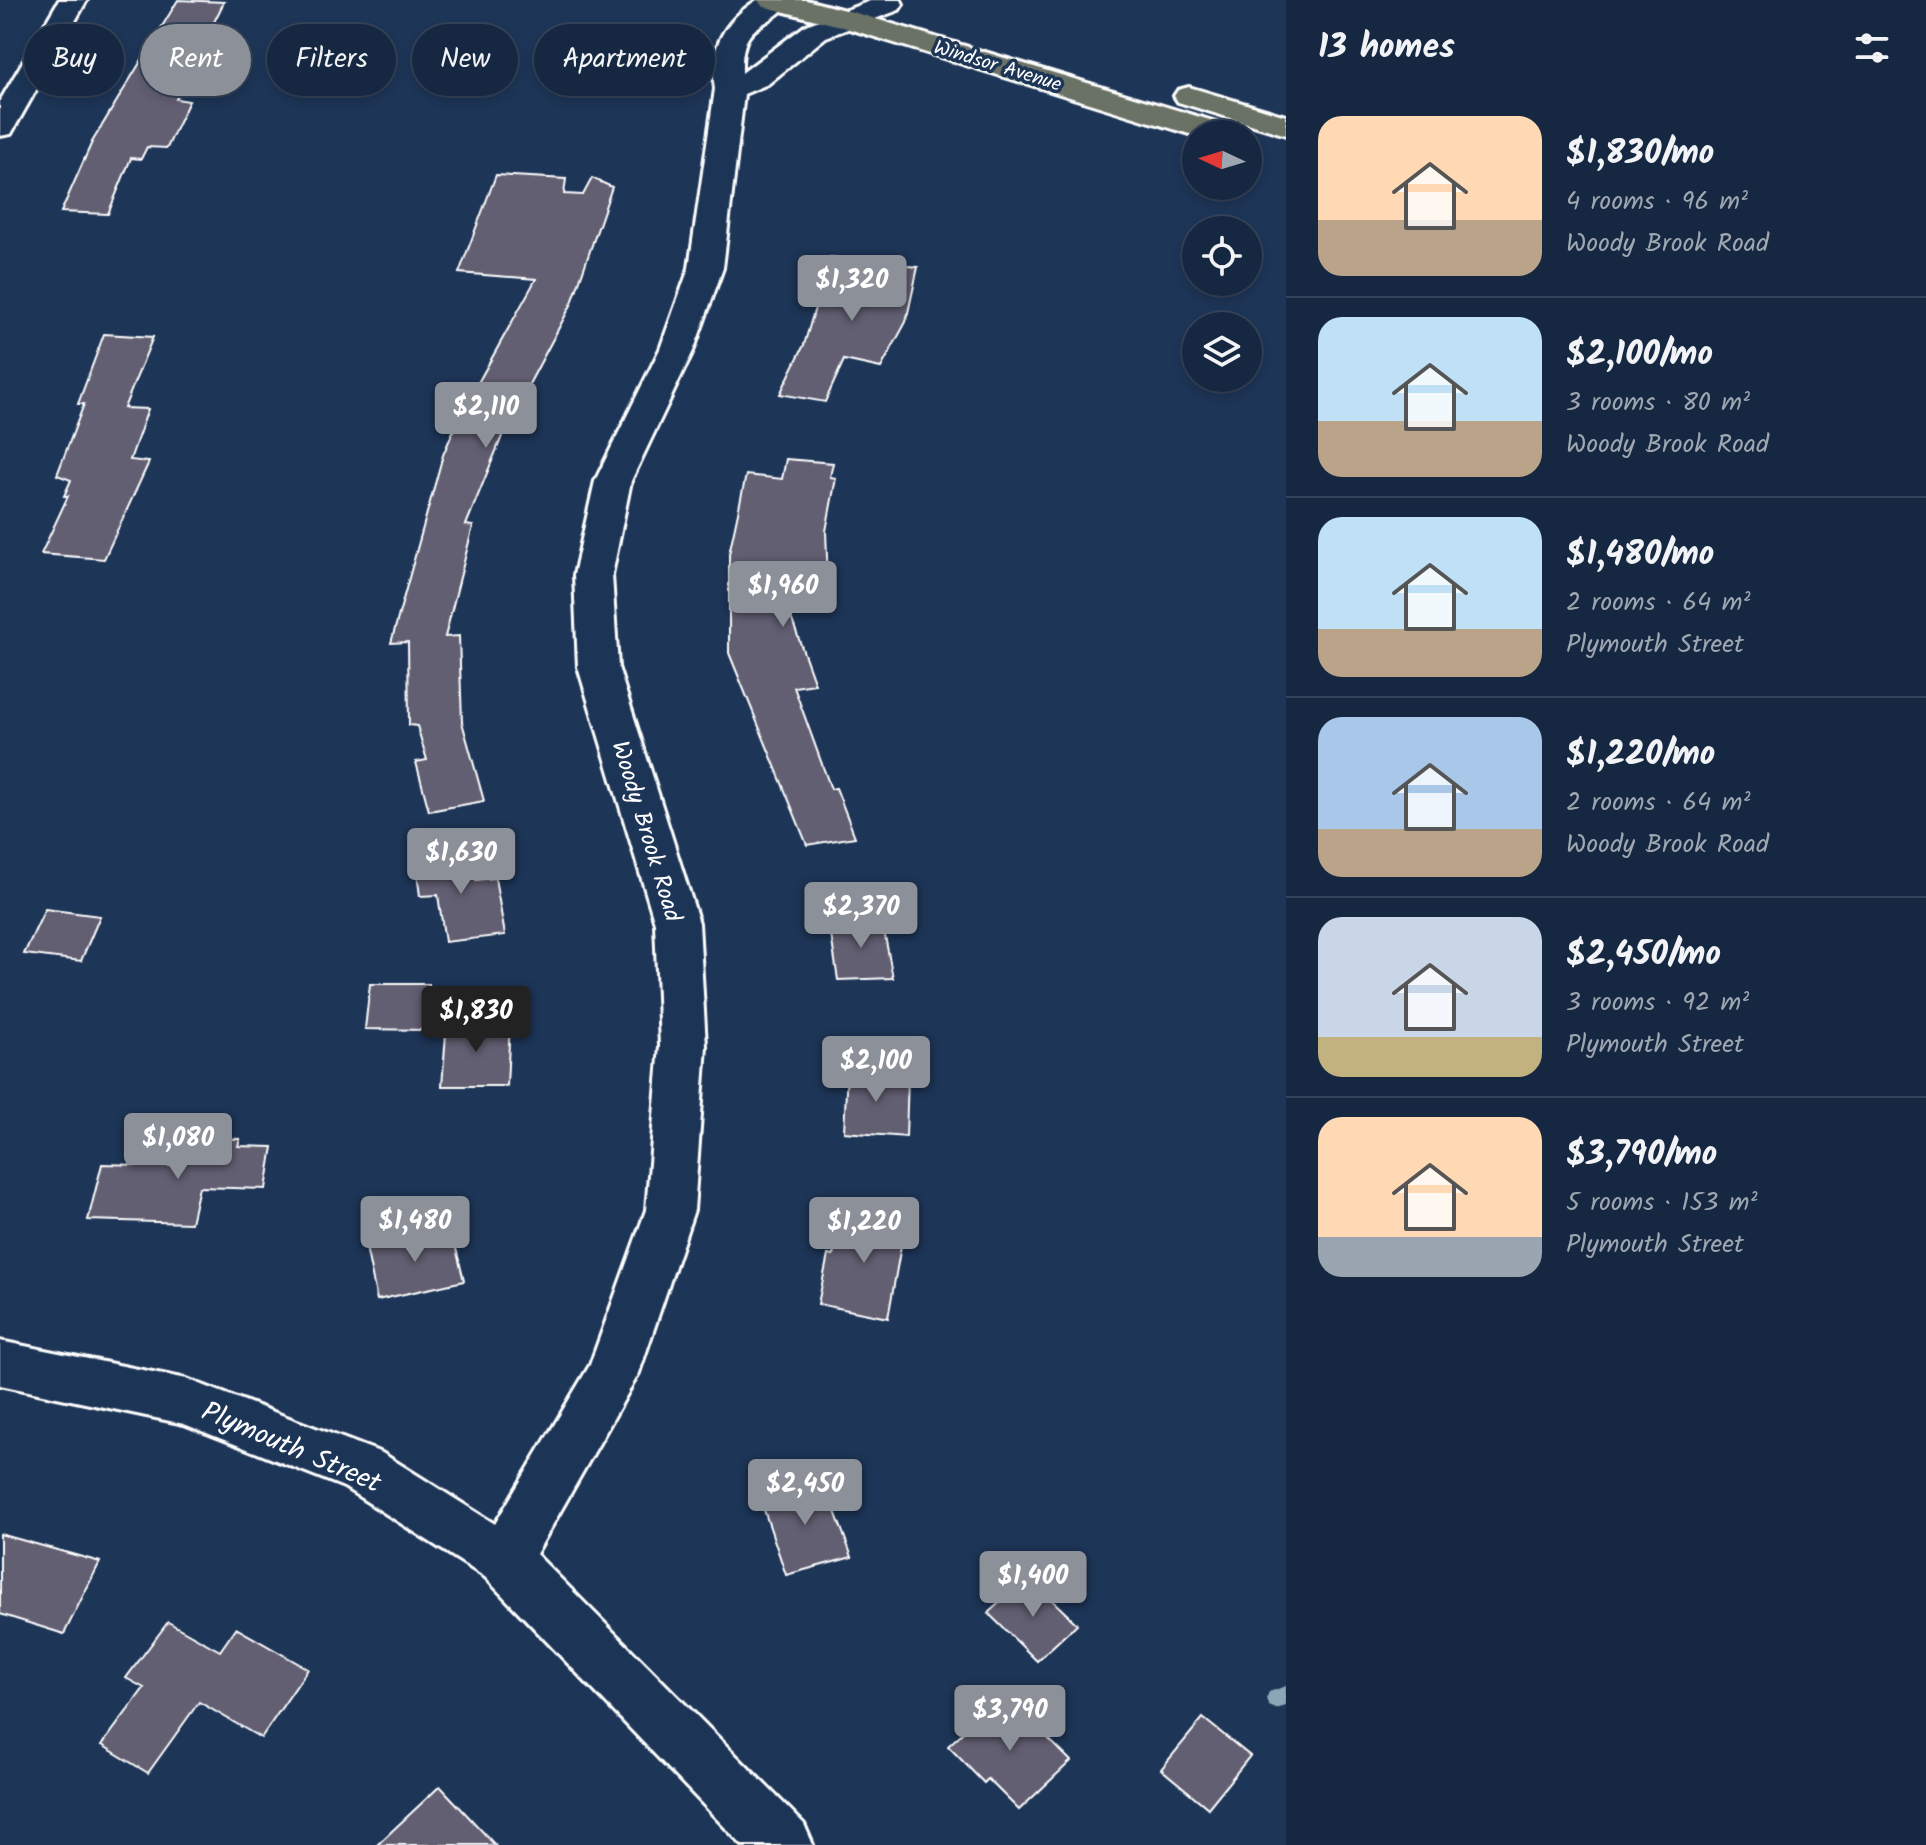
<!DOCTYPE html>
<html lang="en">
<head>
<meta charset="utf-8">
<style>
	:root { --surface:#162841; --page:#1f3048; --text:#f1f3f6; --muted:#9ea6b1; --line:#35445a; --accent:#8c9099 }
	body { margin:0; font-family:Kalam,sans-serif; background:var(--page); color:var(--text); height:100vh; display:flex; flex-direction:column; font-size:30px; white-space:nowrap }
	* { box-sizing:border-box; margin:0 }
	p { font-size:26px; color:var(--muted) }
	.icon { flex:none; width:44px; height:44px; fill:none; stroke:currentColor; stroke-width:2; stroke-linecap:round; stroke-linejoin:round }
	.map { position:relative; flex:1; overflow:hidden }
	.panel { display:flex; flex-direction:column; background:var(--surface); width:640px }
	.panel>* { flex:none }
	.top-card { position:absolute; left:24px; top:24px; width:760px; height:72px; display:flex; gap:16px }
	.needle { width:52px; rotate:274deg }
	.buttons { position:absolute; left:1182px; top:120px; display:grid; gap:16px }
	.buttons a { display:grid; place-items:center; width:80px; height:80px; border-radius:50%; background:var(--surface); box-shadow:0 4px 12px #0003,0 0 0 2px var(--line); font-size:40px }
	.price { position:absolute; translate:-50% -68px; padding:0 18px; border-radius:8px; background:var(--accent); color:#fff; font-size:26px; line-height:52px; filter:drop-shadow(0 2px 4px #0008) }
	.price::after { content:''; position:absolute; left:50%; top:48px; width:24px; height:18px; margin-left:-12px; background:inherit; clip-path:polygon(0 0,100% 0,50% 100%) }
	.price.selected { background:#222; color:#fff }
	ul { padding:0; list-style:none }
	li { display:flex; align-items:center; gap:24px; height:200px; padding:0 32px }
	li+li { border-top:2px solid var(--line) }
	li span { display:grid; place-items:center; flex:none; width:224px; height:160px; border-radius:24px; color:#555 }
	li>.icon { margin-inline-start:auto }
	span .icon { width:96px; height:96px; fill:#fffc; stroke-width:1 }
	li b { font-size:34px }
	h2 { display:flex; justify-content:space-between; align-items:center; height:96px; padding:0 32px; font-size:34px }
	.chip { padding:0 28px; border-radius:36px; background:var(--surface); box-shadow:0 4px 12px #0003,0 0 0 2px var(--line); font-size:28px; line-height:72px }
	.chip.selected { background:var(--accent); color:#fff }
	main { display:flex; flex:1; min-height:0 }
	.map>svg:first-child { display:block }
</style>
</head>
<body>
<main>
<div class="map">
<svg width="1286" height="1845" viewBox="0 0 1286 1845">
	<rect width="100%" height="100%" fill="#1d3557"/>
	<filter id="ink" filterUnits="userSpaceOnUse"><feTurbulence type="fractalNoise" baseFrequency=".0125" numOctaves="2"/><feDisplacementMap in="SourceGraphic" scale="16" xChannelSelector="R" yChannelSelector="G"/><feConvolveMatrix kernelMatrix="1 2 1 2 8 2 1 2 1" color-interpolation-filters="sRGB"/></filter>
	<g filter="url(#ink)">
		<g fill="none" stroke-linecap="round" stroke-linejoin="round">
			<polygon fill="#8ca6b5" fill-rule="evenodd" points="1286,1686 1286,1706 1276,1709 1269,1706 1266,1699 1269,1692"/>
		</g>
		<g fill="#635e73" stroke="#fff" stroke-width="2">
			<polygon points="178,0 224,2 176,99 189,101 167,148 147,147 141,159 131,158 108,214 61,212 92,142"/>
			<polygon points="496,175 566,179 564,194 583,195 592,178 612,187 572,303 527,388 522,387 466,525 473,526 445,637 459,636 462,722 484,801 429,811 416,762 427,760 417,726 409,725 408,642 391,643 443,455 460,415 536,279 459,273"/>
			<polygon points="830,257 918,267 906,322 881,368 844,360 825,402 780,394 804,345"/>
			<polygon points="104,334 153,337 124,408 148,409 130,460 149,462 104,559 41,554 68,496 64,496 71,480 57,475 84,404 78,404"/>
			<polygon points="786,459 833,463 830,477 836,478 826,531 828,582 778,581 815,684 794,687 831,789 836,788 855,837 807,845 729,653 729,554 746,475 782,479"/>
			<polygon points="472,851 476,880 495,878 505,935 445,942 438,895 420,896 415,858"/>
			<polygon points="45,909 100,916 81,961 24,954"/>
			<polygon points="882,920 893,978 838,980 829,922"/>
			<polygon points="370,984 429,984 425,1030 365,1029"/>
			<polygon points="447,1021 510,1021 507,1086 442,1086"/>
			<polygon points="847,1070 908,1075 906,1137 844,1132"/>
			<polygon points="183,1137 240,1139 238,1146 273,1147 266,1189 199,1187 191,1223 88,1220 102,1164 176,1166"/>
			<polygon points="853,1208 906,1218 888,1318 818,1304 828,1255 833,1256 837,1236 847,1238"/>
			<polygon points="451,1228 464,1281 377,1300 366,1247"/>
			<polygon points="823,1479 852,1557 786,1575 759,1495"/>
			<polygon points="0,1534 100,1562 64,1634 0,1614"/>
			<polygon points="1028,1577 1077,1624 1037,1661 988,1613"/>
			<polygon points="168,1622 220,1651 236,1628 308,1669 261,1738 199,1702 148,1773 102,1745 144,1688 126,1678"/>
			<polygon points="1004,1695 1071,1761 1019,1810 988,1779 984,1783 948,1746"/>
			<polygon points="1203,1718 1250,1756 1208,1808 1161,1769"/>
			<polygon points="440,1786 495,1845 377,1845"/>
		</g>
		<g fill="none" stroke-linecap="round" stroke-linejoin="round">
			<g stroke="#fff" stroke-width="6">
				<g id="minor">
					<polygon points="59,0 87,0 15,127 11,134 0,136 0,101"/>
					<path d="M757,0H791C769,32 740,17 742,73L806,25L873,0H901L903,4L899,10L826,37L768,84L744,94L723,268L694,349L631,481L612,575L618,667L699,923L706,1046L694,1210L639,1373L536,1554L804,1824L813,1845H742L485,1577L344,1487L184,1424L0,1385V1341L187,1379L205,1386L382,1453L495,1524L590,1365L646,1210L660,1046L655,923L578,667L574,575L595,481L660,349L689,268L715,89C709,48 723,22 757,0Z"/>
				</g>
			</g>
			<g stroke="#fff" stroke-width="6">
				<g id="major">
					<polygon points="758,0 806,0 856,13 1233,127 1237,134 1196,136 836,25 762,6"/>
					<polygon points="1189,87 1286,116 1286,135 1178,102 1174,96 1178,90"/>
				</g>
			</g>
			<use href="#minor" fill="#1d3557" fill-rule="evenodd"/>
			<use href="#major" fill="#6b7165" fill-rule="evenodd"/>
		</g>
	</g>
	<g text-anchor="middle" stroke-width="7" stroke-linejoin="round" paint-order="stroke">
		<g font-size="20" fill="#fff" stroke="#1d3557">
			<text transform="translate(998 65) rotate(17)" y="7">Windsor Avenue</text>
		</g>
		<g font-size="24" fill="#fff" stroke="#1d3557">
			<text transform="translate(647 831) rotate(73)" y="8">Woody Brook Road</text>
		</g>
		<g font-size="28" fill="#fff" stroke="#1d3557">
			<text transform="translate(292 1446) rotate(23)" y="10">Plymouth Street</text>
		</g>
	</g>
</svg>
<div class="buttons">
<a><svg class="needle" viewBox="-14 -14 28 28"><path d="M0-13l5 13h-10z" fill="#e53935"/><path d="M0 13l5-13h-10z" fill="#9ea6b1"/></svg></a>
<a><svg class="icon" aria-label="locate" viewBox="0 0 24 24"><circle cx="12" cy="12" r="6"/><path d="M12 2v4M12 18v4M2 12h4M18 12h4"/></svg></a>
<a><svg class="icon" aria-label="layers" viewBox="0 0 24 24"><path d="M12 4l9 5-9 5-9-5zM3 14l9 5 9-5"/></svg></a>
</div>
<b class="price" style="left:852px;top:323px">$1,320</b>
<b class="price" style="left:486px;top:450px">$2,110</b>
<b class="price" style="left:783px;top:629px">$1,960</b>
<b class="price" style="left:461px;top:896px">$1,630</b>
<b class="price" style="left:861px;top:950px">$2,370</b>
<b class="price selected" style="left:476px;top:1054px">$1,830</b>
<b class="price" style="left:876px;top:1104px">$2,100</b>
<b class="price" style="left:178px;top:1181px">$1,080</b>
<b class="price" style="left:415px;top:1264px">$1,480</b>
<b class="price" style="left:864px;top:1265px">$1,220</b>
<b class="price" style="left:805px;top:1527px">$2,450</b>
<b class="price" style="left:1033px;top:1619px">$1,400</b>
<b class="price" style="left:1010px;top:1753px">$3,790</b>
<div class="top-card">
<a class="chip">Buy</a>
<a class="chip selected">Rent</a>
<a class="chip">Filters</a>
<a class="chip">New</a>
<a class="chip">Apartment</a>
</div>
</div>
<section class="panel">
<h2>13 homes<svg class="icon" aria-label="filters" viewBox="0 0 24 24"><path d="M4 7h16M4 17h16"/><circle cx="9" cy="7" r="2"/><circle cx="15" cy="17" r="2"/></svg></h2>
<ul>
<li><span style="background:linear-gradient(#ffd9b3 65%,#b9a48a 0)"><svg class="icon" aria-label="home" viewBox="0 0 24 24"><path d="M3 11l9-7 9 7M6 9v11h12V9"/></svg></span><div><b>$1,830/mo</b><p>4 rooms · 96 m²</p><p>Woody Brook Road</p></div></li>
<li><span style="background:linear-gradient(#bfe0f5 65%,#b9a48a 0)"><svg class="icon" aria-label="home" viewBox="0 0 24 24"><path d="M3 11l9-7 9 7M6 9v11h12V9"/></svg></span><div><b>$2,100/mo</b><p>3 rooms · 80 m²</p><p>Woody Brook Road</p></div></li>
<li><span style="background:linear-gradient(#bfe0f5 70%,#b9a48a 0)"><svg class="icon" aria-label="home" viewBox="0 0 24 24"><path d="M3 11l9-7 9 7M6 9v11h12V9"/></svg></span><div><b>$1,480/mo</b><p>2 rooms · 64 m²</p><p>Plymouth Street</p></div></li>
<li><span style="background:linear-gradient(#a9c7e8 70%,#b9a48a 0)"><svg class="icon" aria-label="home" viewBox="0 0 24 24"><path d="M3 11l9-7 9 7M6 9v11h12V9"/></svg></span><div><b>$1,220/mo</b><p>2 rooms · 64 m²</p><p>Woody Brook Road</p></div></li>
<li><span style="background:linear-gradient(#c9d6e8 75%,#c2b280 0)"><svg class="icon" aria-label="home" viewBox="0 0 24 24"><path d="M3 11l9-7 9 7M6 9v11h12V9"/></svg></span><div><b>$2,450/mo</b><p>3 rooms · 92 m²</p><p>Plymouth Street</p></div></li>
<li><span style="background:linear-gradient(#ffd9b3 75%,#9aa5b1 0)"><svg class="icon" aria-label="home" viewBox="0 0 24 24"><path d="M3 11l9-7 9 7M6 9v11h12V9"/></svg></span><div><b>$3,790/mo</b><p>5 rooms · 153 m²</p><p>Plymouth Street</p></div></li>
</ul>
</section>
</main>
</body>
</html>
